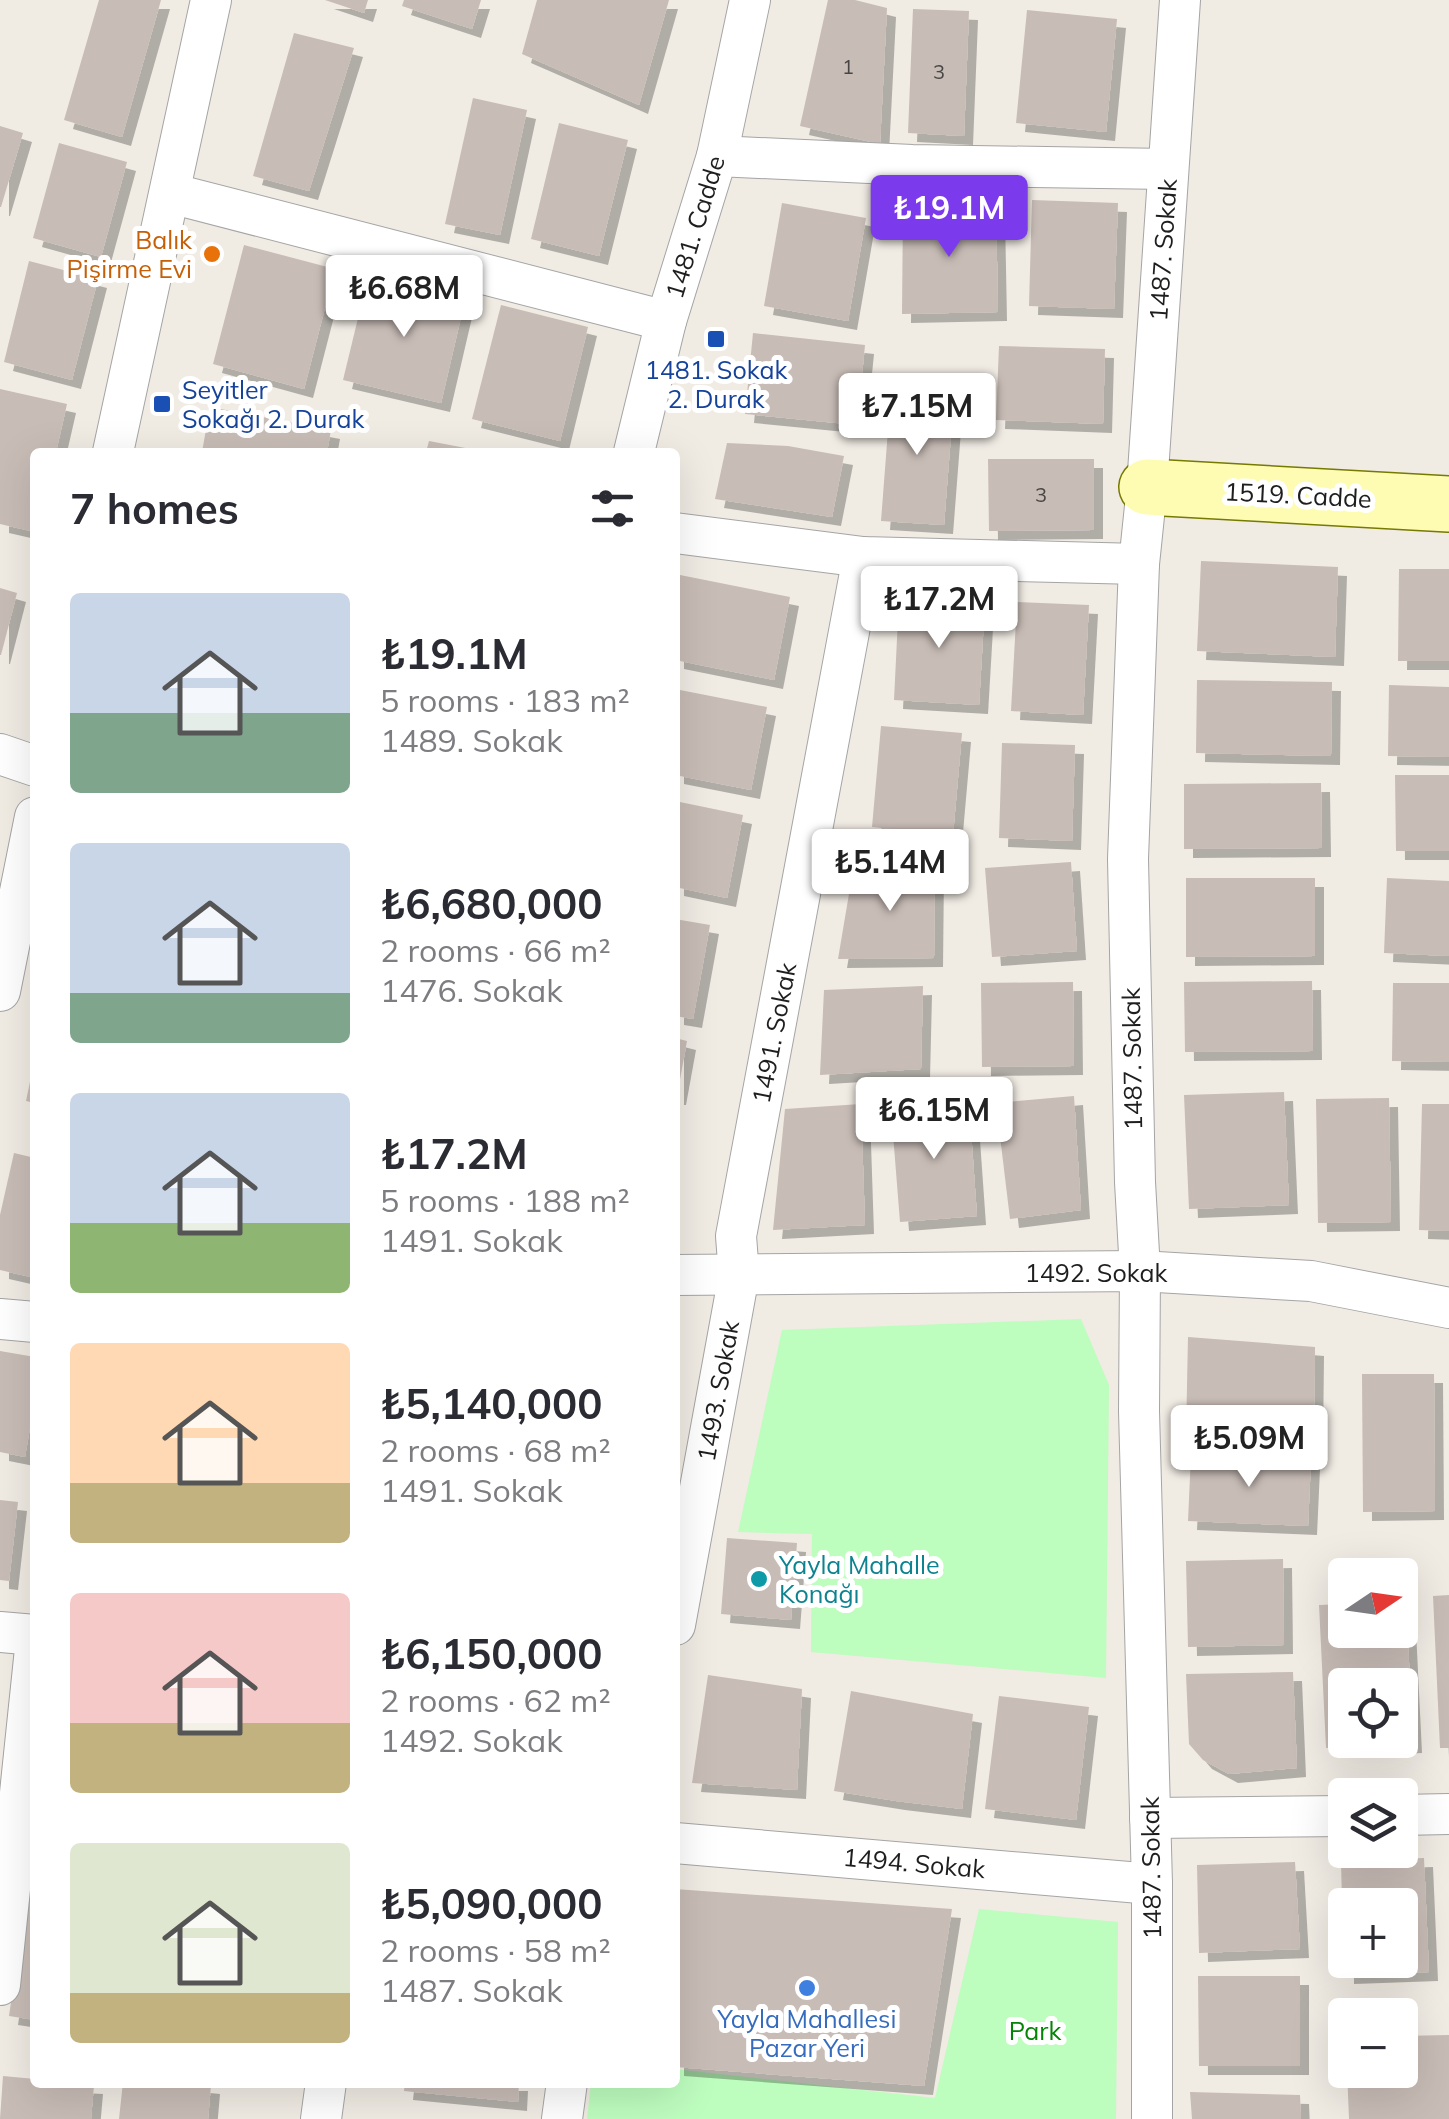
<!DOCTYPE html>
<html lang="en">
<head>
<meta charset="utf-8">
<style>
	:root { --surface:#fff; --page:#f7f7f7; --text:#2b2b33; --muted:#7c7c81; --accent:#7c3aed }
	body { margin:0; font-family:Mulish,sans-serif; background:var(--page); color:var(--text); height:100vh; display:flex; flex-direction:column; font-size:38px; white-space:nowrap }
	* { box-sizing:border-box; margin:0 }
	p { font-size:32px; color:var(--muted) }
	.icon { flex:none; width:55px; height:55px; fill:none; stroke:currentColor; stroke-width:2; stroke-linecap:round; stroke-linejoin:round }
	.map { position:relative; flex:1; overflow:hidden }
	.side { position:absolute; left:30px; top:448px; width:650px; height:1640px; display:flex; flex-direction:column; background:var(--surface); border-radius:10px; box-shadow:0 10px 40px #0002 }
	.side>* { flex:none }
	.needle { width:65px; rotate:77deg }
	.fabs { position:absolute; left:1328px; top:1558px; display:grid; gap:20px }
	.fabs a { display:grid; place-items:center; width:90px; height:90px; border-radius:10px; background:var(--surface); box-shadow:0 10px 40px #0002; font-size:50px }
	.price { position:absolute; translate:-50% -85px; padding:0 22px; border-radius:10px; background:#fff; color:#222; font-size:32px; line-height:65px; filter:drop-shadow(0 2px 5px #0008) }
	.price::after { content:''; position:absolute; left:50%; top:60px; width:30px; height:22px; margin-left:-15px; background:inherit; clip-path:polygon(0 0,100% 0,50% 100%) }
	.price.on { background:var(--accent); color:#fff }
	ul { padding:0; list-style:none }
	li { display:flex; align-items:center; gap:30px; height:250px; padding:0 40px }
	li span { display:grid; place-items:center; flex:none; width:280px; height:200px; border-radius:10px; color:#555 }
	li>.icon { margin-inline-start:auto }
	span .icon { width:120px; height:120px; fill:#fffc; stroke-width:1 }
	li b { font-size:42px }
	h2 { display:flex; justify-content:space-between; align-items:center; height:120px; padding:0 40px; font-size:42px }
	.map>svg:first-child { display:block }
</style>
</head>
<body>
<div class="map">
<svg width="1449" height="2119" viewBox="0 0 1449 2119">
	<defs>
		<filter id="shadow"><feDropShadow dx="9" dy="9" stdDeviation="0" flood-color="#0004"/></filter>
	</defs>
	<rect width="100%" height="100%" fill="#f0ebe3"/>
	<g fill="#bdfdbe">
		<polygon points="1081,1319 1109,1385 1106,1678 811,1652 812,1534 738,1532 782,1330"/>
		<polygon points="979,1909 1118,1922 1116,2119 587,2119 591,2083 675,2082 675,2069 935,2098"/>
	</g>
	<g fill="#c8bcb6" fill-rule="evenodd" filter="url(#shadow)">
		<polygon points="99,0 161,0 122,137 64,120"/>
		<polygon points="325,0 368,0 364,13"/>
		<polygon points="404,0 481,0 472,29 402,6"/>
		<polygon points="537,0 669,0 639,105 522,54"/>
		<polygon points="828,0 855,0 887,8 880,144 800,126"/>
		<polygon points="913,9 969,11 964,136 908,133"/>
		<polygon points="1027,10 1117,19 1106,132 1016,123"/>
		<polygon points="294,33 354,48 309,191 253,176"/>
		<polygon points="473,98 527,110 500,235 445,224"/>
		<polygon points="559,123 628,140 599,256 531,239"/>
		<polygon points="0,126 23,133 1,207 0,207"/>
		<polygon points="59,143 127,162 101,257 33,238"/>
		<polygon points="1032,200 1118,203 1114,309 1029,306"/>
		<polygon points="782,203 866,218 848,321 764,306"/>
		<polygon points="903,205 996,207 998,312 902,314"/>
		<polygon points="244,245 335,269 304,389 213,364"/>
		<polygon points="29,261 98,279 72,380 4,362"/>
		<polygon points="368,277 465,300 441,403 343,380"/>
		<polygon points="501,305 588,327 560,441 472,419"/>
		<polygon points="753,333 865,345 857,425 745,414"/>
		<polygon points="999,346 1105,349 1103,424 996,420"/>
		<polygon points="0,389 67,404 56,452 35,452 35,532 0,524"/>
		<polygon points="891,391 954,396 944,525 881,521"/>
		<polygon points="210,407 331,430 327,452 202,452"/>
		<polygon points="429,441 481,451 481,452 426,452"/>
		<polygon points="727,443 788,446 844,456 832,517 715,499"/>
		<polygon points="988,459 1094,459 1094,530 989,531"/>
		<polygon points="1201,561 1338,567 1335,657 1197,651"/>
		<polygon points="1399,569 1449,569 1449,661 1398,661"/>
		<polygon points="675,574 790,597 774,680 675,660"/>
		<polygon points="0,588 17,593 1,655 0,655"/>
		<polygon points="899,598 985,603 979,705 894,700"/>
		<polygon points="1017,602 1089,605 1083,715 1011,711"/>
		<polygon points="1197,680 1332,682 1331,756 1196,753"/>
		<polygon points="1389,685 1449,687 1449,757 1388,756"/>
		<polygon points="675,689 767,707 751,790 675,775"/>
		<polygon points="881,726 962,733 953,835 872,827"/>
		<polygon points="1002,743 1075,745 1072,841 999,838"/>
		<polygon points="1395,775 1449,775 1449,851 1396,851"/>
		<polygon points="1321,783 1322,848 1184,849 1184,784"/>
		<polygon points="675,801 743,815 727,898 675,887"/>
		<polygon points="1071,862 1077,951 992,957 985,868"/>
		<polygon points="935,863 934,958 838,959 853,870"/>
		<polygon points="1186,878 1315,878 1315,956 1186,957"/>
		<polygon points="1387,878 1449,881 1449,956 1384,953"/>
		<polygon points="675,919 710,925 693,1019 675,1016"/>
		<polygon points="1312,981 1313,1051 1185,1052 1184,982"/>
		<polygon points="1073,982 1074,1066 982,1067 981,983"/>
		<polygon points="1393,983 1449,983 1449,1062 1392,1061"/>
		<polygon points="923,986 921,1069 820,1075 824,990"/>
		<polygon points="675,1038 687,1041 677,1096 675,1096"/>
		<polygon points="33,1067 35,1067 35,1103 26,1101"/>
		<polygon points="1284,1092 1289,1205 1189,1209 1184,1095"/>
		<polygon points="1074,1096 1081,1210 1010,1219 996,1103"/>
		<polygon points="1389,1098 1391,1222 1318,1223 1316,1099"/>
		<polygon points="969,1103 977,1216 900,1222 891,1109"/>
		<polygon points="861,1104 865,1225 773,1230 785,1109"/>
		<polygon points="1422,1104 1449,1104 1449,1231 1419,1230"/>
		<polygon points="14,1153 35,1158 35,1278 0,1270 0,1215"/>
		<polygon points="1188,1337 1315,1347 1314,1433 1186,1434"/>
		<polygon points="0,1351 35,1357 35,1398 25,1457 0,1452"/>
		<polygon points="1362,1374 1434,1374 1435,1511 1363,1512"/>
		<polygon points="1191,1454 1311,1460 1308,1526 1188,1521"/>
		<polygon points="0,1500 18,1502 9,1581 0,1580"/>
		<polygon points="727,1538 797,1543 791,1620 721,1614"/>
		<polygon points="1283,1559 1284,1645 1188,1647 1186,1561"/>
		<polygon points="1449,1595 1449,1748 1440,1748 1433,1596"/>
		<path d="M1406,1601L1413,1744L1326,1748L1319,1605L1345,1604V1630H1400V1602ZM1345,1685H1400V1740H1345Z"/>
		<polygon points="1293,1672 1297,1768 1229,1774 1203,1760 1189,1744 1186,1674"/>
		<polygon points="708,1675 802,1689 797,1790 692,1783"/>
		<polygon points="851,1691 973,1714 962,1809 896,1801 834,1791"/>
		<polygon points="999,1696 1089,1707 1076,1820 985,1809"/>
		<polygon points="33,1852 35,1853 35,2020 9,2016"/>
		<polygon points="1424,1858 1429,1972 1345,1975 1345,1960 1400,1960 1400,1905 1342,1905 1341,1861"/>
		<polygon points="1295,1862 1300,1949 1199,1953 1197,1865"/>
		<polygon points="675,1889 952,1909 924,2086 675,2067"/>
		<polygon points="1198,1976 1300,1976 1300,2066 1199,2066"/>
		<polygon points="1449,2035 1449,2119 1349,2119 1347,2070 1400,2070 1400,2036"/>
		<polygon points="3,2076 35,2079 35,2082 94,2085 91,2119 0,2119"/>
		<polygon points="123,2082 180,2082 211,2085 208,2119 119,2119"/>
		<polygon points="405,2082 519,2082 518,2102 404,2091"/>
		<polygon points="1190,2092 1300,2095 1301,2119 1192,2119"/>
	</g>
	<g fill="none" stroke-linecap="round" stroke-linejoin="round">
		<g stroke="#a5a5a5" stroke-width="42">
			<g id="street">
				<polyline points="717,156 912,165 1168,169"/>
				<polyline points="170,193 666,321"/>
				<polyline points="113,452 211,0"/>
				<polyline points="634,452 666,321 717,156 750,0"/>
				<polyline points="675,533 863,557 1139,564"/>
				<polyline points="0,754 35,766"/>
				<polyline points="0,991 35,817"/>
				<polyline points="675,1275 1140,1271 1311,1281 1449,1308"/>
				<polyline points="0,1319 35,1322"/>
				<polyline points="675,1625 739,1275 736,1236 863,557"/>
				<polyline points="0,1632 35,1635"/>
				<polyline points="1400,1815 1449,1814"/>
				<polyline points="1150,1818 1345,1816"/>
				<polyline points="675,1843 1152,1884"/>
				<polyline points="0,1985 35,1649"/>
				<polyline points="321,2119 326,2082"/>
				<polyline points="562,2119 567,2082"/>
				<polyline points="1152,2119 1152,1884 1139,1411 1140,1271 1135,1182 1128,859 1139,564 1147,487 1180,0"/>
			</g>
		</g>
		<g stroke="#767a00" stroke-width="58">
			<polyline id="secondary" points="1147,487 1449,504"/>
		</g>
		<use href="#street" stroke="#fff" stroke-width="40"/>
		<use href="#secondary" stroke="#fefcb3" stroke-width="55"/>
	</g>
	<circle fill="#e8710a" stroke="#fff" stroke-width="4" cx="212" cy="254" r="10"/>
	<g fill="#1a4fb4" stroke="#fff" stroke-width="4">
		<rect x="706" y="329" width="20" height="20" rx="5"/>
		<rect x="152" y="394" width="20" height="20" rx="5"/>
	</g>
	<circle fill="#0f9aa8" stroke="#fff" stroke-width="4" cx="759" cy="1579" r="10"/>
	<circle fill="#3f7fe0" stroke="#fff" stroke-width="4" cx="807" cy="1988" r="10"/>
	<g text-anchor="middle" stroke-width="10" stroke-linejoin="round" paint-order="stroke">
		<g font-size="20" fill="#484644">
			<text x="848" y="74">1</text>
			<text x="939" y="79">3</text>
			<text x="1041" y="502">3</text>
		</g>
		<g font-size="25" fill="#1e1e1e" stroke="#fff">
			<text transform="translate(695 227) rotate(-73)" y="9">1481. Cadde</text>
			<text transform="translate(1163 250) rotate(-86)" y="9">1487. Sokak</text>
			<text transform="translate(1298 495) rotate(3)" y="9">1519. Cadde</text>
			<text transform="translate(774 1033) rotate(-79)" y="9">1491. Sokak</text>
			<text transform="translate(1132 1059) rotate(-91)" y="9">1487. Sokak</text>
			<text x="1096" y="1282">1492. Sokak</text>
			<text transform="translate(718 1391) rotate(-80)" y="9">1493. Sokak</text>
			<text transform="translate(914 1863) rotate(5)" y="9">1494. Sokak</text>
			<text transform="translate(1151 1868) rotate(-91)" y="9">1487. Sokak</text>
		</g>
		<g font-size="25" fill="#c56008" stroke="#fff" text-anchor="end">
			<text x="192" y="249">Balık<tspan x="192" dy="29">Pişirme Evi</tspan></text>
		</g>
		<g font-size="25" fill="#164399" stroke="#fff">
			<text x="716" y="379">1481. Sokak<tspan x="716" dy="29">2. Durak</tspan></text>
			<text x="182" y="399" text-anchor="start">Seyitler<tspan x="182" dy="29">Sokağı 2. Durak</tspan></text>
		</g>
		<g font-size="25" fill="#0d838f" stroke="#fff" text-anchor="start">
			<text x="779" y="1574">Yayla Mahalle<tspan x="779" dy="29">Konağı</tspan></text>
		</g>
		<g font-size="25" fill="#366cbe" stroke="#fff">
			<text x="807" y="2028">Yayla Mahallesi<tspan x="807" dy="29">Pazar Yeri</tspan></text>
		</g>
		<g font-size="25" fill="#048505" stroke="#fff">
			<text x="1035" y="2040">Park</text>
		</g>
	</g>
</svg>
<div class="fabs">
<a><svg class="needle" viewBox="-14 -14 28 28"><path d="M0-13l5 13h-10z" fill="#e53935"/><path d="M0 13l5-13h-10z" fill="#7c7c81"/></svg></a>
<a><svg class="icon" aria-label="locate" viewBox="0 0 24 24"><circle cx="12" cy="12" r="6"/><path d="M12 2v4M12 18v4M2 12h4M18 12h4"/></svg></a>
<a><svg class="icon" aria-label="layers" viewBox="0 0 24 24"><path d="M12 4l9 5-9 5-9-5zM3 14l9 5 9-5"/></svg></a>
<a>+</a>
<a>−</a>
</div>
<b class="price on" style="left:949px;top:260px">₺19.1M</b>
<b class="price" style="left:404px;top:340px">₺6.68M</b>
<b class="price" style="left:917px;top:458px">₺7.15M</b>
<b class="price" style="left:939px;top:651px">₺17.2M</b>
<b class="price" style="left:890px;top:914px">₺5.14M</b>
<b class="price" style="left:934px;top:1162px">₺6.15M</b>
<b class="price" style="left:1249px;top:1490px">₺5.09M</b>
<section class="side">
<h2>7 homes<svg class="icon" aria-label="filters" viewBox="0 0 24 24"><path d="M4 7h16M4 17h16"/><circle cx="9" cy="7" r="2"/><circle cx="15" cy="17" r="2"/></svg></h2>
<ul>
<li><span style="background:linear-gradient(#c9d6e8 60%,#7fa58c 0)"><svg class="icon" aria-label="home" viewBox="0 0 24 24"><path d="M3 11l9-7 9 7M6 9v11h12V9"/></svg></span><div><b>₺19.1M</b><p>5 rooms · 183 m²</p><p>1489. Sokak</p></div></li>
<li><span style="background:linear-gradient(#c9d6e8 75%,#7fa58c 0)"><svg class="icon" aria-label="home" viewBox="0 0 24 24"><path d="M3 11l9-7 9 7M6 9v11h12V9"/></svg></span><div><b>₺6,680,000</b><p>2 rooms · 66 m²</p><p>1476. Sokak</p></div></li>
<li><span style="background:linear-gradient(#c9d6e8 65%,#8fb573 0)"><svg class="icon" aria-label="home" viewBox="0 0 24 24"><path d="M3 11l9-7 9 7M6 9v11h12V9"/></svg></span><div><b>₺17.2M</b><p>5 rooms · 188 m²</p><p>1491. Sokak</p></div></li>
<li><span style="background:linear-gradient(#ffd9b3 70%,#c2b280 0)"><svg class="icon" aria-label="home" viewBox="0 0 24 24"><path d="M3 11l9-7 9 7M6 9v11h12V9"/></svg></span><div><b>₺5,140,000</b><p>2 rooms · 68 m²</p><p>1491. Sokak</p></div></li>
<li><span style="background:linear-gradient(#f6c9c9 65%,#c2b280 0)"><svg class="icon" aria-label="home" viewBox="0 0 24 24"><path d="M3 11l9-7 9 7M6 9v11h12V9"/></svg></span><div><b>₺6,150,000</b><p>2 rooms · 62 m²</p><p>1492. Sokak</p></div></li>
<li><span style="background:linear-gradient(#dfe7d0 75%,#c2b280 0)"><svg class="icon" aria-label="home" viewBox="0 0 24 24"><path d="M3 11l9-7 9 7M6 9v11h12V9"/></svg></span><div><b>₺5,090,000</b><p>2 rooms · 58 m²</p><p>1487. Sokak</p></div></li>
</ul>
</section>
</div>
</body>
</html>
